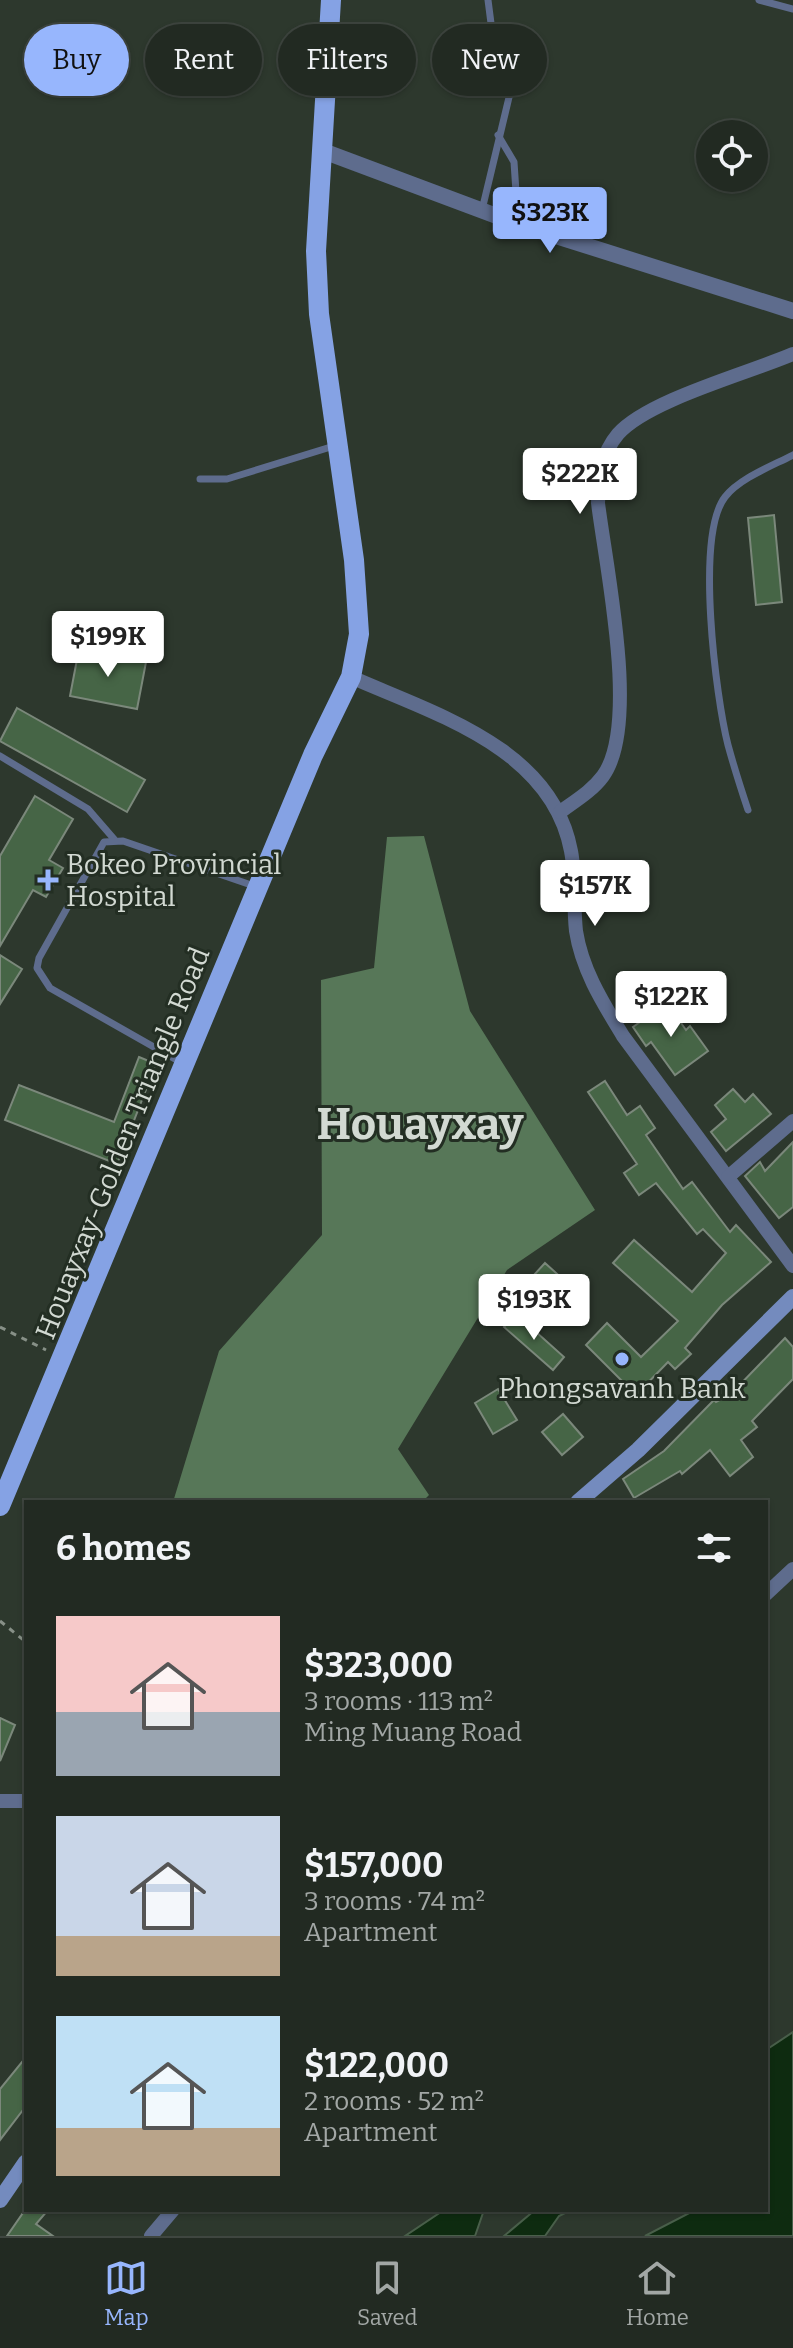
<!DOCTYPE html>
<html lang="en">
<head>
<meta charset="utf-8">
<style>
	:root { --surface:#222a22; --page:#2a322a; --text:#f1f3f6; --muted:#a2a7a5; --line:#3f4640; --accent:#97b6fd }
	body { margin:0; font-family:Bitter,serif; background:var(--page); color:var(--text); height:100vh; display:flex; flex-direction:column; font-size:30px; white-space:nowrap }
	* { box-sizing:border-box; margin:0 }
	p { font-size:26px; color:var(--muted) }
	.icon { flex:none; width:44px; height:44px; fill:none; stroke:currentColor; stroke-width:2; stroke-linecap:round; stroke-linejoin:round }
	.map { position:relative; flex:1; overflow:hidden }
	.drawer { position:absolute; left:24px; top:1500px; width:744px; height:712px; display:flex; flex-direction:column; background:var(--surface); border-radius:0px; box-shadow:0 2px 6px #0004,0 0 0 2px var(--line) }
	.drawer>* { flex:none }
	.banner { position:absolute; left:24px; top:24px; width:746px; height:72px; display:flex; gap:16px }
	.fabs { position:absolute; left:696px; top:120px; display:grid; gap:16px }
	.fabs a { display:grid; place-items:center; width:72px; height:72px; border-radius:50%; background:var(--surface); box-shadow:0 2px 6px #0004,0 0 0 2px var(--line); font-size:40px }
	.price { position:absolute; translate:-50% -68px; padding:0 18px; border-radius:8px; background:#fff; color:#222; font-size:26px; line-height:52px; filter:drop-shadow(0 2px 4px #0008) }
	.price::after { content:''; position:absolute; left:50%; top:48px; width:24px; height:18px; margin-left:-12px; background:inherit; clip-path:polygon(0 0,100% 0,50% 100%) }
	.price.on { background:var(--accent); color:#111 }
	ul { padding:0; list-style:none }
	li { display:flex; align-items:center; gap:24px; height:200px; padding:0 32px }
	li span { display:grid; place-items:center; flex:none; width:224px; height:160px; border-radius:0px; color:#555 }
	li>.icon { margin-inline-start:auto }
	span .icon { width:96px; height:96px; fill:#fffc; stroke-width:1 }
	li b { font-size:34px }
	h2 { display:flex; justify-content:space-between; align-items:center; height:96px; padding:0 32px; font-size:34px }
	.chip { padding:0 28px; border-radius:36px; background:var(--surface); box-shadow:0 2px 6px #0004,0 0 0 2px var(--line); font-size:28px; line-height:72px }
	.chip.on { background:var(--accent); color:#111 }
	.tabs { display:flex; justify-content:space-around; align-items:center; height:112px; border-top:2px solid var(--line); background:var(--surface); font-size:22px; color:var(--muted) }
	.tabs a { display:grid; justify-items:center; gap:4px }
	.tabs .on { color:var(--accent) }
	.map>svg:first-child { display:block }
</style>
</head>
<body>
<div class="map">
<svg width="793" height="2236" viewBox="0 0 793 2236">
	<rect width="100%" height="100%" fill="#2d382d"/>
	<polygon fill="#577758" points="424,836 470,1011 595,1210 507,1270 398,1449 429,1495 422,1502 173,1502 219,1351 322,1235 321,980 374,968 387,837"/>
	<g fill="#0e2b10" stroke="#495f4a" stroke-width="2">
		<polygon points="793,2032 793,2236 645,2236 695,2210 766,2210 766,2050"/>
		<polygon points="444,2210 484,2210 475,2236 405,2236"/>
		<polygon points="535,2210 571,2210 559,2216 545,2236 504,2236"/>
	</g>
	<g fill="#466546" stroke="#7b887b" stroke-width="2">
		<polygon points="774,515 782,602 756,605 748,518"/>
		<polygon points="79,649 146,662 137,709 70,696"/>
		<polygon points="17,708 145,780 127,812 0,741"/>
		<polygon points="35,796 73,819 49,860 63,868 46,897 33,890 0,946 0,856"/>
		<polygon points="0,955 22,969 0,1004"/>
		<polygon points="667,1003 686,1030 690,1026 708,1051 675,1075 651,1042 646,1046 633,1027"/>
		<polygon points="139,1057 156,1064 117,1164 5,1120 19,1085 114,1122"/>
		<polygon points="605,1081 627,1115 640,1106 655,1128 646,1135 683,1189 692,1182 730,1232 736,1225 771,1262 722,1305 685,1348 691,1354 675,1369 668,1362 636,1395 586,1345 607,1323 641,1357 678,1321 613,1263 634,1240 692,1292 726,1253 703,1229 697,1234 656,1183 639,1195 624,1173 637,1164 588,1092"/>
		<polygon points="733,1089 745,1102 753,1094 771,1114 726,1151 711,1132 726,1119 715,1105"/>
		<polygon points="793,1142 793,1207 779,1218 745,1176 760,1162 765,1171"/>
		<polygon points="545,1263 566,1282 549,1300 538,1290 518,1311 505,1299 520,1284 523,1287"/>
		<polygon points="516,1314 564,1357 553,1370 504,1327"/>
		<polygon points="785,1338 793,1347 793,1379 752,1421 757,1427 741,1440 753,1457 730,1476 710,1450 682,1474 680,1471 634,1498 623,1479 664,1451 714,1400 716,1402 731,1394"/>
		<polygon points="498,1389 517,1420 493,1434 475,1403"/>
		<polygon points="563,1414 583,1437 562,1455 542,1432"/>
		<polygon points="0,1718 15,1725 0,1761"/>
		<polygon points="26,2057 26,2106 0,2140 0,2089"/>
		<polygon points="25,2210 48,2210 36,2224 53,2236 7,2236"/>
	</g>
	<g fill="none" stroke-linecap="round" stroke-linejoin="round">
		<g stroke="#879087" stroke-width="3" stroke-dasharray="6 6" stroke-linecap="butt">
			<polyline points="0,1327 46,1350"/>
			<polyline points="0,1621 26,1642"/>
		</g>
		<g stroke="#5e6c8d" stroke-width="7">
			<polyline points="759,0 793,9"/>
			<polyline points="498,135 514,162 518,222"/>
			<polyline points="482,210 511,89 492,31 488,0"/>
			<polyline points="200,479 227,479 334,446"/>
			<polyline points="0,756 88,809 114,839"/>
			<path d="M748,810C741,789 734,767 728,745C716,698 695,536 725,497C740,478 772,466 793,455"/>
			<polyline points="182,1063 50,988 37,968 39,958 104,842 123,841 257,887"/>
		</g>
		<g stroke="#5e6c8d" stroke-width="14">
			<path d="M351,677C435,714 552,748 571,851C576,877 573,904 576,931C582,970 603,1003 623,1036L793,1266"/>
			<path d="M560,812C575,801 592,791 603,776C640,725 606,568 598,503C599,478 601,454 618,434C648,400 749,373 793,354"/>
			<polyline points="728,1177 793,1121"/>
			<polyline points="766,1594 793,1569"/>
			<polyline points="0,1801 26,1801"/>
			<polyline points="151,2236 173,2210"/>
		</g>
		<polyline stroke="#5e6c8d" stroke-width="16" points="323,151 518,224 793,311"/>
		<g stroke="#748bbe" stroke-width="16">
			<polyline points="578,1502 638,1450 793,1297"/>
			<polyline points="0,2200 26,2162"/>
		</g>
		<polyline stroke="#85a2e4" stroke-width="20" points="0,1506 313,755 351,677 359,634 354,560 319,314 316,251 331,0"/>
	</g>
	<g fill="#97b6fd" stroke="#232e23" stroke-width="3">
		<path d="M44 868h8v8h8v8h-8v8h-8v-8h-8v-8h8z"/>
		<circle cx="622" cy="1359" r="8"/>
	</g>
	<g text-anchor="middle" stroke-width="6" stroke-linejoin="round" paint-order="stroke">
		<g font-size="28" fill="#d2d9d2" stroke="#232e23" text-anchor="start">
			<text x="66" y="874">Bokeo Provincial<tspan x="66" dy="32">Hospital</tspan></text>
			<text x="622" y="1398" text-anchor="middle">Phongsavanh Bank</text>
		</g>
		<g font-size="28" fill="#d2d9d2" stroke="#232e23">
			<text transform="translate(122 1143) rotate(-68)" y="10">Houayxay-Golden Triangle Road</text>
		</g>
		<g font-size="44" font-weight="bold" fill="#d2d9d2" stroke="#232e23">
			<text x="420" y="1139">Houayxay</text>
		</g>
	</g>
</svg>
<div class="fabs">
<a><svg class="icon" aria-label="locate" viewBox="0 0 24 24"><circle cx="12" cy="12" r="6"/><path d="M12 2v4M12 18v4M2 12h4M18 12h4"/></svg></a>
</div>
<b class="price on" style="left:550px;top:255px">$323K</b>
<b class="price" style="left:580px;top:516px">$222K</b>
<b class="price" style="left:108px;top:679px">$199K</b>
<b class="price" style="left:595px;top:928px">$157K</b>
<b class="price" style="left:671px;top:1039px">$122K</b>
<b class="price" style="left:534px;top:1342px">$193K</b>
<div class="banner">
<a class="chip on">Buy</a>
<a class="chip">Rent</a>
<a class="chip">Filters</a>
<a class="chip">New</a>
</div>
<section class="drawer">
<h2>6 homes<svg class="icon" aria-label="filters" viewBox="0 0 24 24"><path d="M4 7h16M4 17h16"/><circle cx="9" cy="7" r="2"/><circle cx="15" cy="17" r="2"/></svg></h2>
<ul>
<li><span style="background:linear-gradient(#f6c9c9 60%,#9aa5b1 0)"><svg class="icon" aria-label="home" viewBox="0 0 24 24"><path d="M3 11l9-7 9 7M6 9v11h12V9"/></svg></span><div><b>$323,000</b><p>3 rooms · 113 m²</p><p>Ming Muang Road</p></div></li>
<li><span style="background:linear-gradient(#c9d6e8 75%,#b9a48a 0)"><svg class="icon" aria-label="home" viewBox="0 0 24 24"><path d="M3 11l9-7 9 7M6 9v11h12V9"/></svg></span><div><b>$157,000</b><p>3 rooms · 74 m²</p><p>Apartment</p></div></li>
<li><span style="background:linear-gradient(#bfe0f5 70%,#b9a48a 0)"><svg class="icon" aria-label="home" viewBox="0 0 24 24"><path d="M3 11l9-7 9 7M6 9v11h12V9"/></svg></span><div><b>$122,000</b><p>2 rooms · 52 m²</p><p>Apartment</p></div></li>
</ul>
</section>
</div>
<nav class="tabs">
<a class="on"><svg class="icon" aria-label="map" viewBox="0 0 24 24"><path d="M3 6l6-2 6 2 6-2v14l-6 2-6-2-6 2zM9 4v14M15 6v14"/></svg>Map</a>
<a><svg class="icon" aria-label="saved" viewBox="0 0 24 24"><path d="M7 4h10v16l-5-4-5 4z"/></svg>Saved</a>
<a><svg class="icon" aria-label="home" viewBox="0 0 24 24"><path d="M3 11l9-7 9 7M6 9v11h12V9"/></svg>Home</a>
</nav>
</body>
</html>
